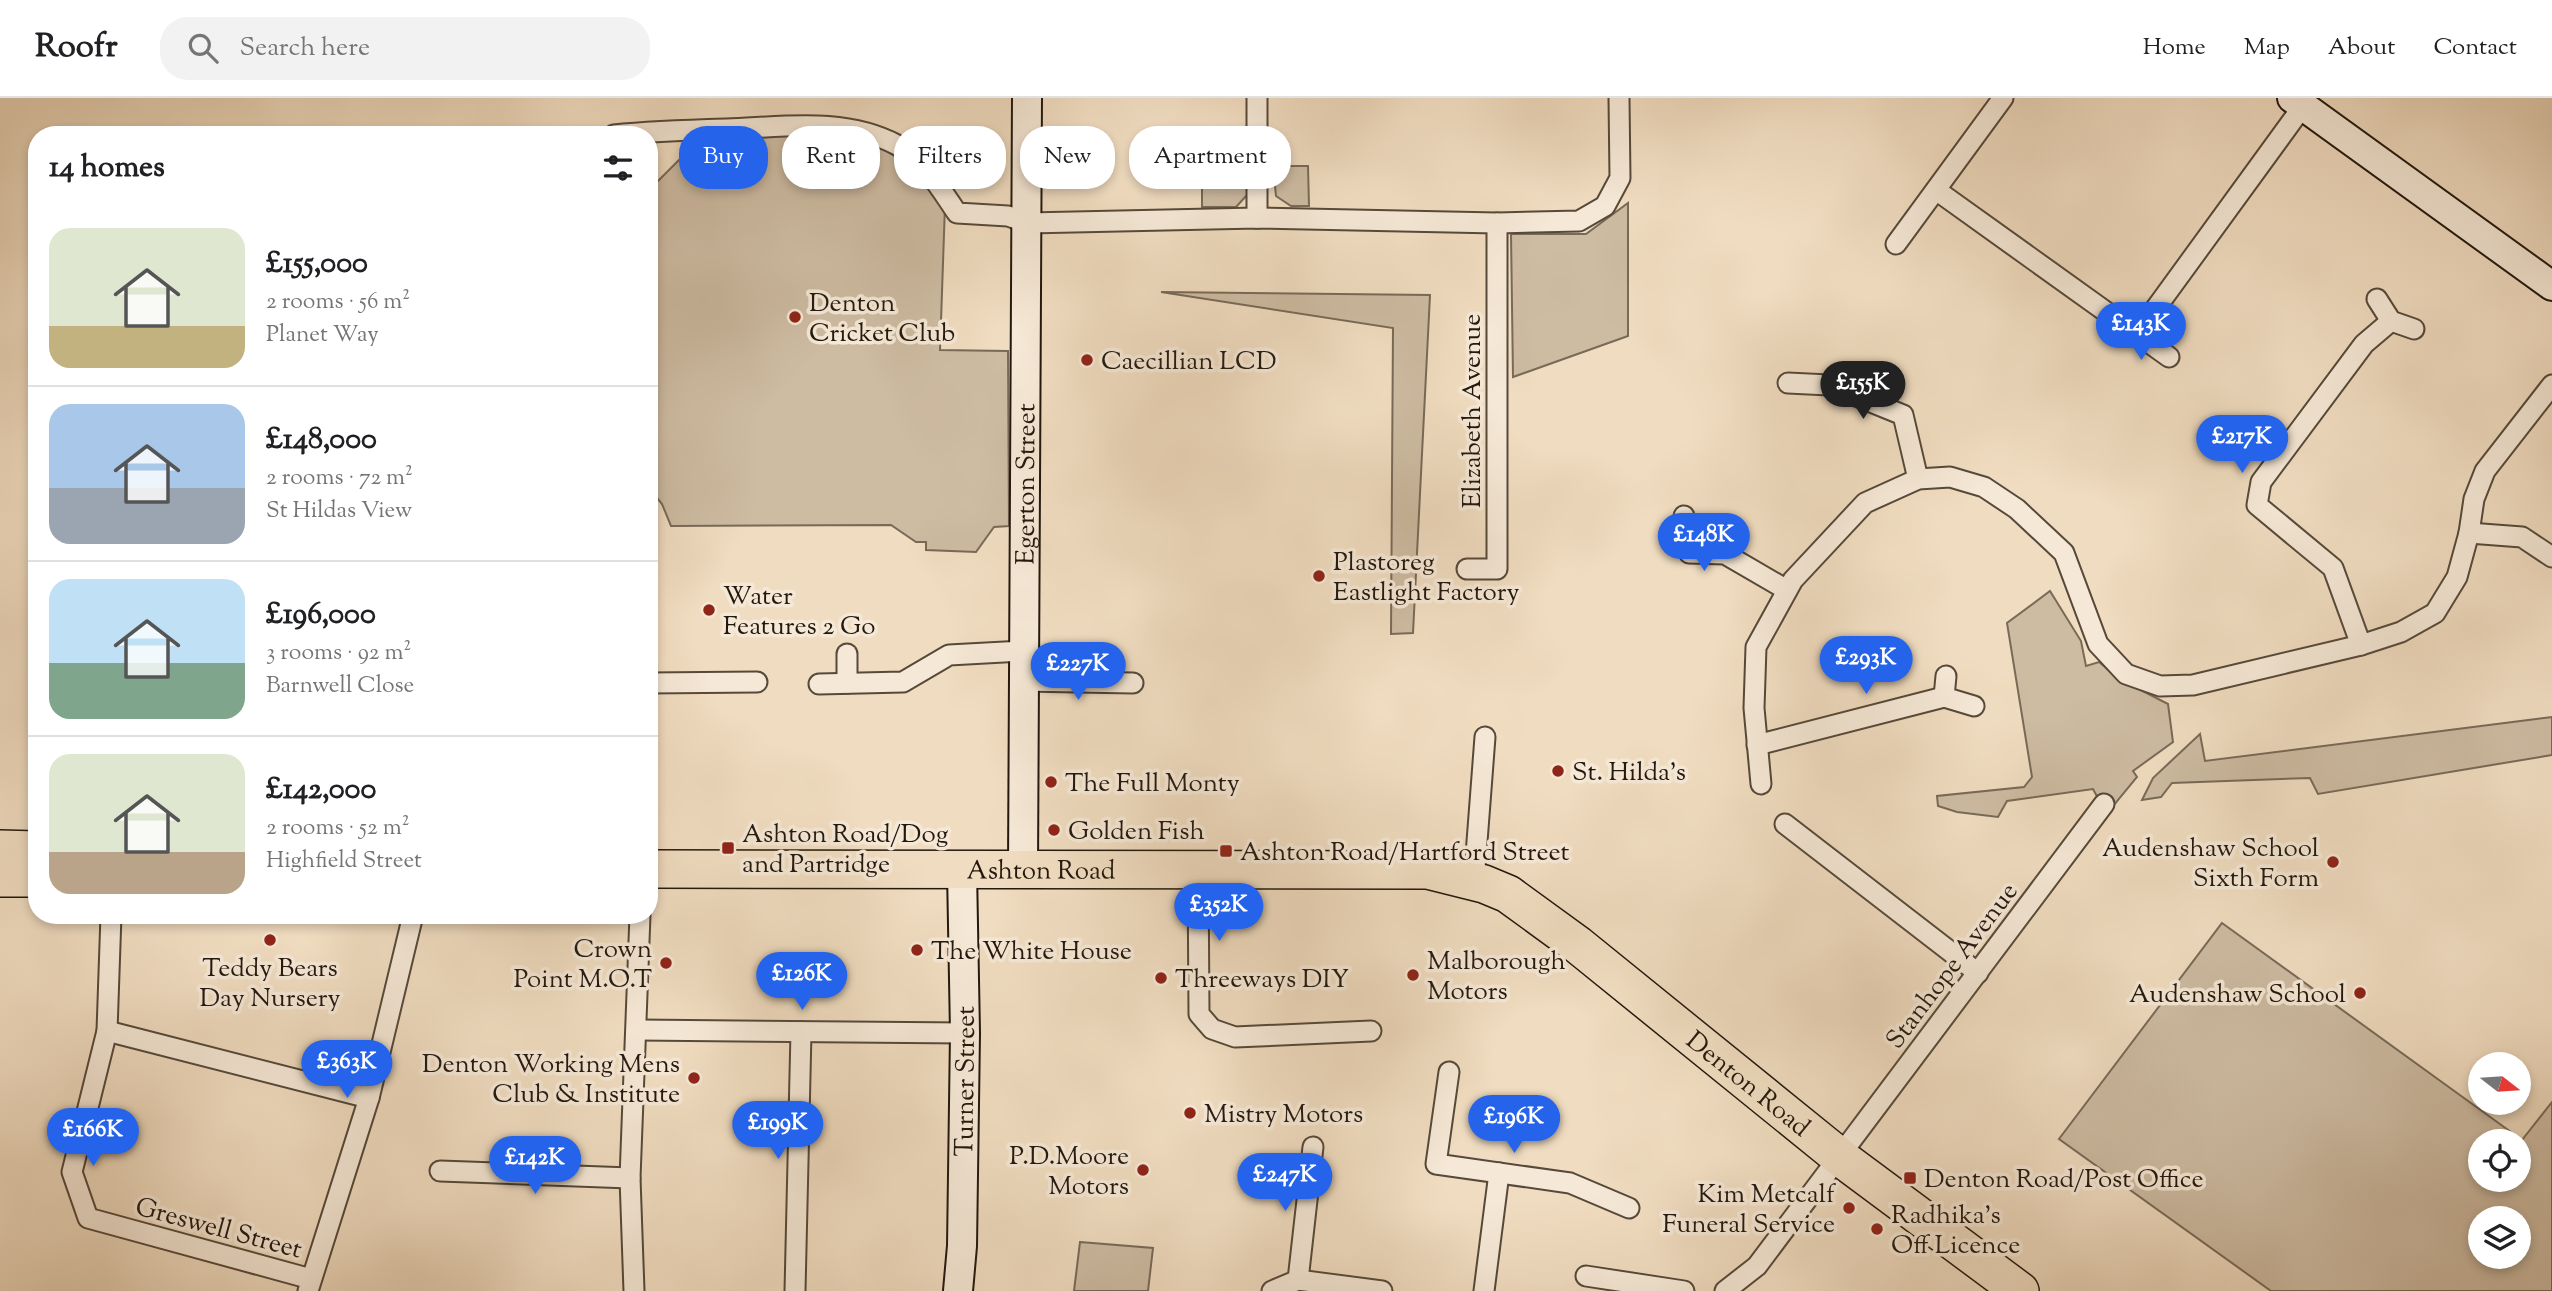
<!DOCTYPE html>
<html lang="en">
<head>
<meta charset="utf-8">
<style>
	:root { --surface:#fff; --page:#f2f2f2; --text:#202124; --muted:#757577; --line:#e0e0e0; --accent:#2563eb }
	body { margin:0; font-family:"Sorts Mill Goudy",serif; background:var(--page); color:var(--text); height:100vh; display:flex; flex-direction:column; font-size:26px; white-space:nowrap }
	* { box-sizing:border-box; margin:0 }
	p { font-size:23px; color:var(--muted) }
	.icon { flex:none; width:38px; height:38px; fill:none; stroke:currentColor; stroke-width:2; stroke-linecap:round; stroke-linejoin:round }
	.map { position:relative; flex:1; overflow:hidden }
	.sheet { position:absolute; left:28px; top:28px; width:630px; height:798px; display:flex; flex-direction:column; background:var(--surface); border-radius:28px; box-shadow:0 4px 10px #0003 }
	.sheet>* { flex:none }
	.guide { position:absolute; left:679px; top:28px; width:665px; height:63px; display:flex; gap:14px }
	.needle { width:46px; rotate:107deg }
	.fabs { position:absolute; left:2468px; top:954px; display:grid; gap:14px }
	.fabs a { display:grid; place-items:center; width:63px; height:63px; border-radius:50%; background:var(--surface); box-shadow:0 4px 10px #0003; font-size:35px }
	.price { position:absolute; translate:-50% -60px; padding:0 16px; border-radius:24px; background:var(--accent); color:#fff; font-size:23px; line-height:46px; filter:drop-shadow(0 2px 4px #0008) }
	.price::after { content:''; position:absolute; left:50%; top:42px; width:21px; height:16px; margin-left:-10px; background:inherit; clip-path:polygon(0 0,100% 0,50% 100%) }
	.price.current { background:#222; color:#fff }
	ul { padding:0; list-style:none }
	li { display:flex; align-items:center; gap:21px; height:175px; padding:0 21px }
	li+li { border-top:2px solid var(--line) }
	li span { display:grid; place-items:center; flex:none; width:196px; height:140px; border-radius:21px; color:#555 }
	li>.icon { margin-inline-start:auto }
	span .icon { width:84px; height:84px; fill:#fffc; stroke-width:1 }
	li b { font-size:30px }
	h2 { display:flex; justify-content:space-between; align-items:center; height:84px; padding:0 21px; font-size:30px }
	.tag { padding:0 24px; border-radius:28px; background:var(--surface); box-shadow:0 4px 10px #0003; font-size:24px; line-height:63px }
	.tag.current { background:var(--accent); color:#fff }
	header { display:flex; align-items:center; gap:42px; box-sizing:border-box; height:98px; padding:0 35px; background:var(--surface); border-bottom:2px solid var(--line) }
	header strong { font-size:33px }
	nav { display:flex; gap:38px; margin-inline-start:auto; font-size:24px }
	.search { width:490px; height:63px; background:var(--page); display:flex; align-items:center; gap:18px; box-sizing:border-box; padding:0 24px; border-radius:28px; color:var(--muted); font-size:26px }
	.map>svg:first-child { display:block }
</style>
</head>
<body>
<header>
<strong>Roofr</strong>
<div class="search"><svg class="icon" aria-label="search" viewBox="0 0 24 24"><circle cx="10" cy="10" r="6"/><path d="M15 15l6 6"/></svg>Search here</div>
<nav><a>Home</a><a>Map</a><a>About</a><a>Contact</a></nav>
</header>
<div class="map">
<svg width="2552" height="1193" viewBox="0 0 2552 1193">
	<rect width="100%" height="100%" fill="#f0dcc0"/>
	<filter id="stains"><feTurbulence type="fractalNoise" baseFrequency=".00286" numOctaves="4"/><feColorMatrix values="0 0 0 0 .2 0 0 0 0 .09 0 0 0 0 .02 0 0 0 .5 -.17"/></filter>
	<radialGradient id="worn" r=".72"><stop offset=".6" stop-color="#630" stop-opacity="0"/><stop offset="1" stop-color="#630" stop-opacity=".3"/></radialGradient>
	<g fill="#cdbba2" stroke="#786a58" stroke-width="2" fill-rule="evenodd">
		<path d="M731,37C777,37 863,31 902,57C919,68 932,92 945,107L940,252L1008,253L1009,428L994,429L976,454L926,452V444H916L891,427L671,428L662,406L649,390V92L701,40Z"/>
		<polygon points="1273,68 1308,68 1309,108 1291,108 1276,98"/>
		<polygon points="1202,80 1247,80 1247,97 1236,109 1202,109"/>
		<polygon points="1628,105 1628,238 1513,279 1511,136 1586,136"/>
		<polygon points="1161,194 1430,197 1413,535 1391,536 1393,230"/>
		<polygon points="2050,493 2081,543 2086,568 2099,564 2121,582 2168,606 2173,644 2133,673 2137,679 2114,707 2100,704 2093,691 2007,703 1998,719 1957,714 1938,708 1937,698 2024,689 2032,679 2007,525"/>
		<polygon points="2552,619 2552,657 2318,696 2310,680 2172,685 2161,699 2142,702 2153,680 2200,636 2205,663"/>
		<path d="M2222,825L2522,1042L2552,1004V1193H2271L2059,1041ZM2480,1043H2518V1082H2480ZM2480,1120H2518V1158H2480Z"/>
		<polygon points="1080,1144 1153,1150 1148,1193 1074,1193"/>
	</g>
	<g fill="none" stroke-linecap="round" stroke-linejoin="round">
		<g stroke="#56493a" stroke-width="23">
			<g id="street">
				<path d="M614,37C652,33 690,32 727,31C783,29 845,19 897,47C924,62 940,90 957,115L1008,118L1028,125L1257,120L1497,125L1579,123L1605,108L1620,80L1619,0"/>
				<polyline points="1936,92 2137,236 2303,8"/>
				<polyline points="1257,120 1257,0"/>
				<polyline points="1896,146 2003,0"/>
				<polyline points="2377,201 2391,223 2414,231"/>
				<polyline points="2137,236 2169,259"/>
				<polyline points="1788,285 1829,287 1903,317 1918,381"/>
				<polyline points="1684,418 1689,455 1725,456 1787,492"/>
				<polyline points="2469,435 2522,439 2552,459"/>
				<polyline points="1467,471 1497,471 1497,125"/>
				<polyline points="2361,547 2333,470 2257,407 2261,384 2364,246 2391,223"/>
				<polyline points="1023,583 1133,585"/>
				<polyline points="649,585 757,584"/>
				<polyline points="847,585 847,556"/>
				<polyline points="819,586 903,584 949,557 1023,553"/>
				<polyline points="1944,599 1946,578"/>
				<polyline points="1757,647 1944,599 1974,608"/>
				<polyline points="1761,686 1754,610 1756,549 1793,482 1865,405 1918,381 1950,379 1984,389 2017,411 2064,455 2098,546 2126,576 2160,588 2193,587 2361,547 2401,534 2435,515 2457,479 2469,435 2474,401 2485,373 2552,287"/>
				<polyline points="1785,726 1978,875"/>
				<polyline points="1198,770 1199,916 1212,931 1235,939 1371,933"/>
				<polyline points="1474,783 1485,639"/>
				<polyline points="111,817 107,933 72,1074 88,1120 311,1181"/>
				<polyline points="638,932 965,935"/>
				<polyline points="107,933 369,1000"/>
				<polyline points="1449,974 1436,1066 1570,1085 1629,1110"/>
				<polyline points="440,1073 630,1080"/>
				<polyline points="1586,1178 1684,1193"/>
				<polyline points="1298,1182 1382,1193"/>
				<polyline points="308,1193 369,1000 413,817"/>
				<polyline points="634,1193 630,1080 640,817"/>
				<polyline points="795,1193 801,934"/>
				<polyline points="1272,1193 1298,1182 1313,1049"/>
				<polyline points="1484,1193 1499,1075"/>
				<polyline points="1725,1193 1757,1168 2104,706"/>
			</g>
		</g>
		<g stroke="#23180e" stroke-width="32">
			<g id="secondary">
				<polyline points="2292,0 2552,188"/>
				<path id="s1" d="M1023,771L1027,0"/>
				<path id="s2" d="M958,1193L962,1148L965,935L962,773"/>
			</g>
		</g>
		<g stroke="#23180e" stroke-width="40">
			<g id="highway">
				<polyline points="0,751 37,752"/>
				<path id="s3" d="M649,771L1428,772L1484,786L1508,796L1578,847L1841,1060L2020,1193"/>
				<polyline points="0,780 37,780"/>
			</g>
		</g>
		<use href="#street" stroke="#f5e8d6" stroke-width="19"/>
		<use href="#secondary" stroke="#f5e8d6" stroke-width="28"/>
		<use href="#highway" stroke="#f0dcc0" stroke-width="37"/>
	</g>
	<g fill="#8f2418" stroke="#f5e8d6" stroke-width="2.5">
		<circle cx="795" cy="219" r="7"/>
		<circle cx="1087" cy="262" r="7"/>
		<circle cx="1319" cy="478" r="7"/>
		<circle cx="709" cy="512" r="7"/>
		<circle cx="1558" cy="673" r="7"/>
		<circle cx="1051" cy="684" r="7"/>
		<circle cx="1054" cy="732" r="7"/>
		<rect x="721" y="743" width="14" height="14" rx="3.5"/>
		<rect x="1219" y="746" width="14" height="14" rx="3.5"/>
		<circle cx="2333" cy="764" r="7"/>
		<circle cx="270" cy="842" r="7"/>
		<circle cx="917" cy="852" r="7"/>
		<circle cx="666" cy="865" r="7"/>
		<circle cx="1413" cy="877" r="7"/>
		<circle cx="1161" cy="880" r="7"/>
		<circle cx="2360" cy="895" r="7"/>
		<circle cx="694" cy="980" r="7"/>
		<circle cx="1190" cy="1015" r="7"/>
		<circle cx="1143" cy="1072" r="7"/>
		<rect x="1903" y="1073" width="14" height="14" rx="3.5"/>
		<circle cx="1849" cy="1110" r="7"/>
		<circle cx="1877" cy="1131" r="7"/>
	</g>
	<g text-anchor="middle" stroke-width="7" stroke-linejoin="round" paint-order="stroke">
		<g font-size="26" fill="#23180e" stroke="#f5e8d6" text-anchor="start">
			<text x="809" y="213">Denton<tspan x="809" dy="30">Cricket Club</tspan></text>
			<text x="1101" y="271">Caecillian LCD</text>
			<text x="1333" y="472">Plastoreg<tspan x="1333" dy="30">Eastlight Factory</tspan></text>
			<text x="723" y="506">Water<tspan x="723" dy="30">Features 2 Go</tspan></text>
			<text x="1572" y="682">St. Hilda's</text>
			<text x="1065" y="693">The Full Monty</text>
			<text x="1068" y="741">Golden Fish</text>
			<text x="742" y="744">Ashton Road/Dog<tspan x="742" dy="30">and Partridge</tspan></text>
			<text x="2319" y="758" text-anchor="end">Audenshaw School<tspan x="2319" dy="30">Sixth Form</tspan></text>
			<text x="1240" y="762">Ashton Road/Hartford Street</text>
			<text x="652" y="859" text-anchor="end">Crown<tspan x="652" dy="30">Point M.O.T</tspan></text>
			<text x="931" y="861">The White House</text>
			<text x="1427" y="871">Malborough<tspan x="1427" dy="30">Motors</tspan></text>
			<text x="270" y="878" text-anchor="middle">Teddy Bears<tspan x="270" dy="30">Day Nursery</tspan></text>
			<text x="1175" y="889">Threeways DIY</text>
			<text x="2346" y="904" text-anchor="end">Audenshaw School</text>
			<text x="680" y="974" text-anchor="end">Denton Working Mens<tspan x="680" dy="30">Club &amp; Institute</tspan></text>
			<text x="1204" y="1024">Mistry Motors</text>
			<text x="1129" y="1066" text-anchor="end">P.D.Moore<tspan x="1129" dy="30">Motors</tspan></text>
			<text x="1924" y="1089">Denton Road/Post Office</text>
			<text x="1835" y="1104" text-anchor="end">Kim Metcalf<tspan x="1835" dy="30">Funeral Service</tspan></text>
			<text x="1891" y="1125">Radhika's<tspan x="1891" dy="30">Off Licence</tspan></text>
		</g>
		<g font-size="26" fill="#23180e" stroke="#f5e8d6">
			<text transform="translate(1471 313) rotate(-90)" y="9">Elizabeth Avenue</text>
			<text dy="9" stroke="none"><textPath href="#s1" startOffset="385">Egerton Street</textPath></text>
			<text dy="9" stroke="none"><textPath href="#s3" startOffset="392">Ashton Road</textPath></text>
			<text transform="translate(1951 867) rotate(-53)" y="9">Stanhope Avenue</text>
			<text dy="9" stroke="none"><textPath href="#s2" startOffset="210">Turner Street</textPath></text>
			<text dy="9" stroke="none"><textPath href="#s3" startOffset="1169">Denton Road</textPath></text>
			<text transform="translate(219 1129) rotate(15)" y="9">Greswell Street</text>
		</g>
	</g>
	<rect width="100%" height="100%" filter="url(#stains)"/>
	<rect width="100%" height="100%" fill="url(#worn)"/>
</svg>
<div class="fabs">
<a><svg class="needle" viewBox="-14 -14 28 28"><path d="M0-13l5 13h-10z" fill="#e53935"/><path d="M0 13l5-13h-10z" fill="#757577"/></svg></a>
<a><svg class="icon" aria-label="locate" viewBox="0 0 24 24"><circle cx="12" cy="12" r="6"/><path d="M12 2v4M12 18v4M2 12h4M18 12h4"/></svg></a>
<a><svg class="icon" aria-label="layers" viewBox="0 0 24 24"><path d="M12 4l9 5-9 5-9-5zM3 14l9 5 9-5"/></svg></a>
</div>
<b class="price" style="left:2141px;top:264px">£143K</b>
<b class="price current" style="left:1863px;top:323px">£155K</b>
<b class="price" style="left:2242px;top:377px">£217K</b>
<b class="price" style="left:1704px;top:475px">£148K</b>
<b class="price" style="left:1866px;top:598px">£293K</b>
<b class="price" style="left:1078px;top:604px">£227K</b>
<b class="price" style="left:1219px;top:845px">£352K</b>
<b class="price" style="left:802px;top:914px">£126K</b>
<b class="price" style="left:347px;top:1002px">£363K</b>
<b class="price" style="left:1514px;top:1057px">£196K</b>
<b class="price" style="left:778px;top:1063px">£199K</b>
<b class="price" style="left:93px;top:1070px">£166K</b>
<b class="price" style="left:535px;top:1098px">£142K</b>
<b class="price" style="left:1285px;top:1115px">£247K</b>
<div class="guide">
<a class="tag current">Buy</a>
<a class="tag">Rent</a>
<a class="tag">Filters</a>
<a class="tag">New</a>
<a class="tag">Apartment</a>
</div>
<section class="sheet">
<h2>14 homes<svg class="icon" aria-label="filters" viewBox="0 0 24 24"><path d="M4 7h16M4 17h16"/><circle cx="9" cy="7" r="2"/><circle cx="15" cy="17" r="2"/></svg></h2>
<ul>
<li><span style="background:linear-gradient(#dfe7d0 70%,#c2b280 0)"><svg class="icon" aria-label="home" viewBox="0 0 24 24"><path d="M3 11l9-7 9 7M6 9v11h12V9"/></svg></span><div><b>£155,000</b><p>2 rooms · 56 m²</p><p>Planet Way</p></div></li>
<li><span style="background:linear-gradient(#a9c7e8 60%,#9aa5b1 0)"><svg class="icon" aria-label="home" viewBox="0 0 24 24"><path d="M3 11l9-7 9 7M6 9v11h12V9"/></svg></span><div><b>£148,000</b><p>2 rooms · 72 m²</p><p>St Hildas View</p></div></li>
<li><span style="background:linear-gradient(#bfe0f5 60%,#7fa58c 0)"><svg class="icon" aria-label="home" viewBox="0 0 24 24"><path d="M3 11l9-7 9 7M6 9v11h12V9"/></svg></span><div><b>£196,000</b><p>3 rooms · 92 m²</p><p>Barnwell Close</p></div></li>
<li><span style="background:linear-gradient(#dfe7d0 70%,#b9a48a 0)"><svg class="icon" aria-label="home" viewBox="0 0 24 24"><path d="M3 11l9-7 9 7M6 9v11h12V9"/></svg></span><div><b>£142,000</b><p>2 rooms · 52 m²</p><p>Highfield Street</p></div></li>
</ul>
</section>
</div>
</body>
</html>
